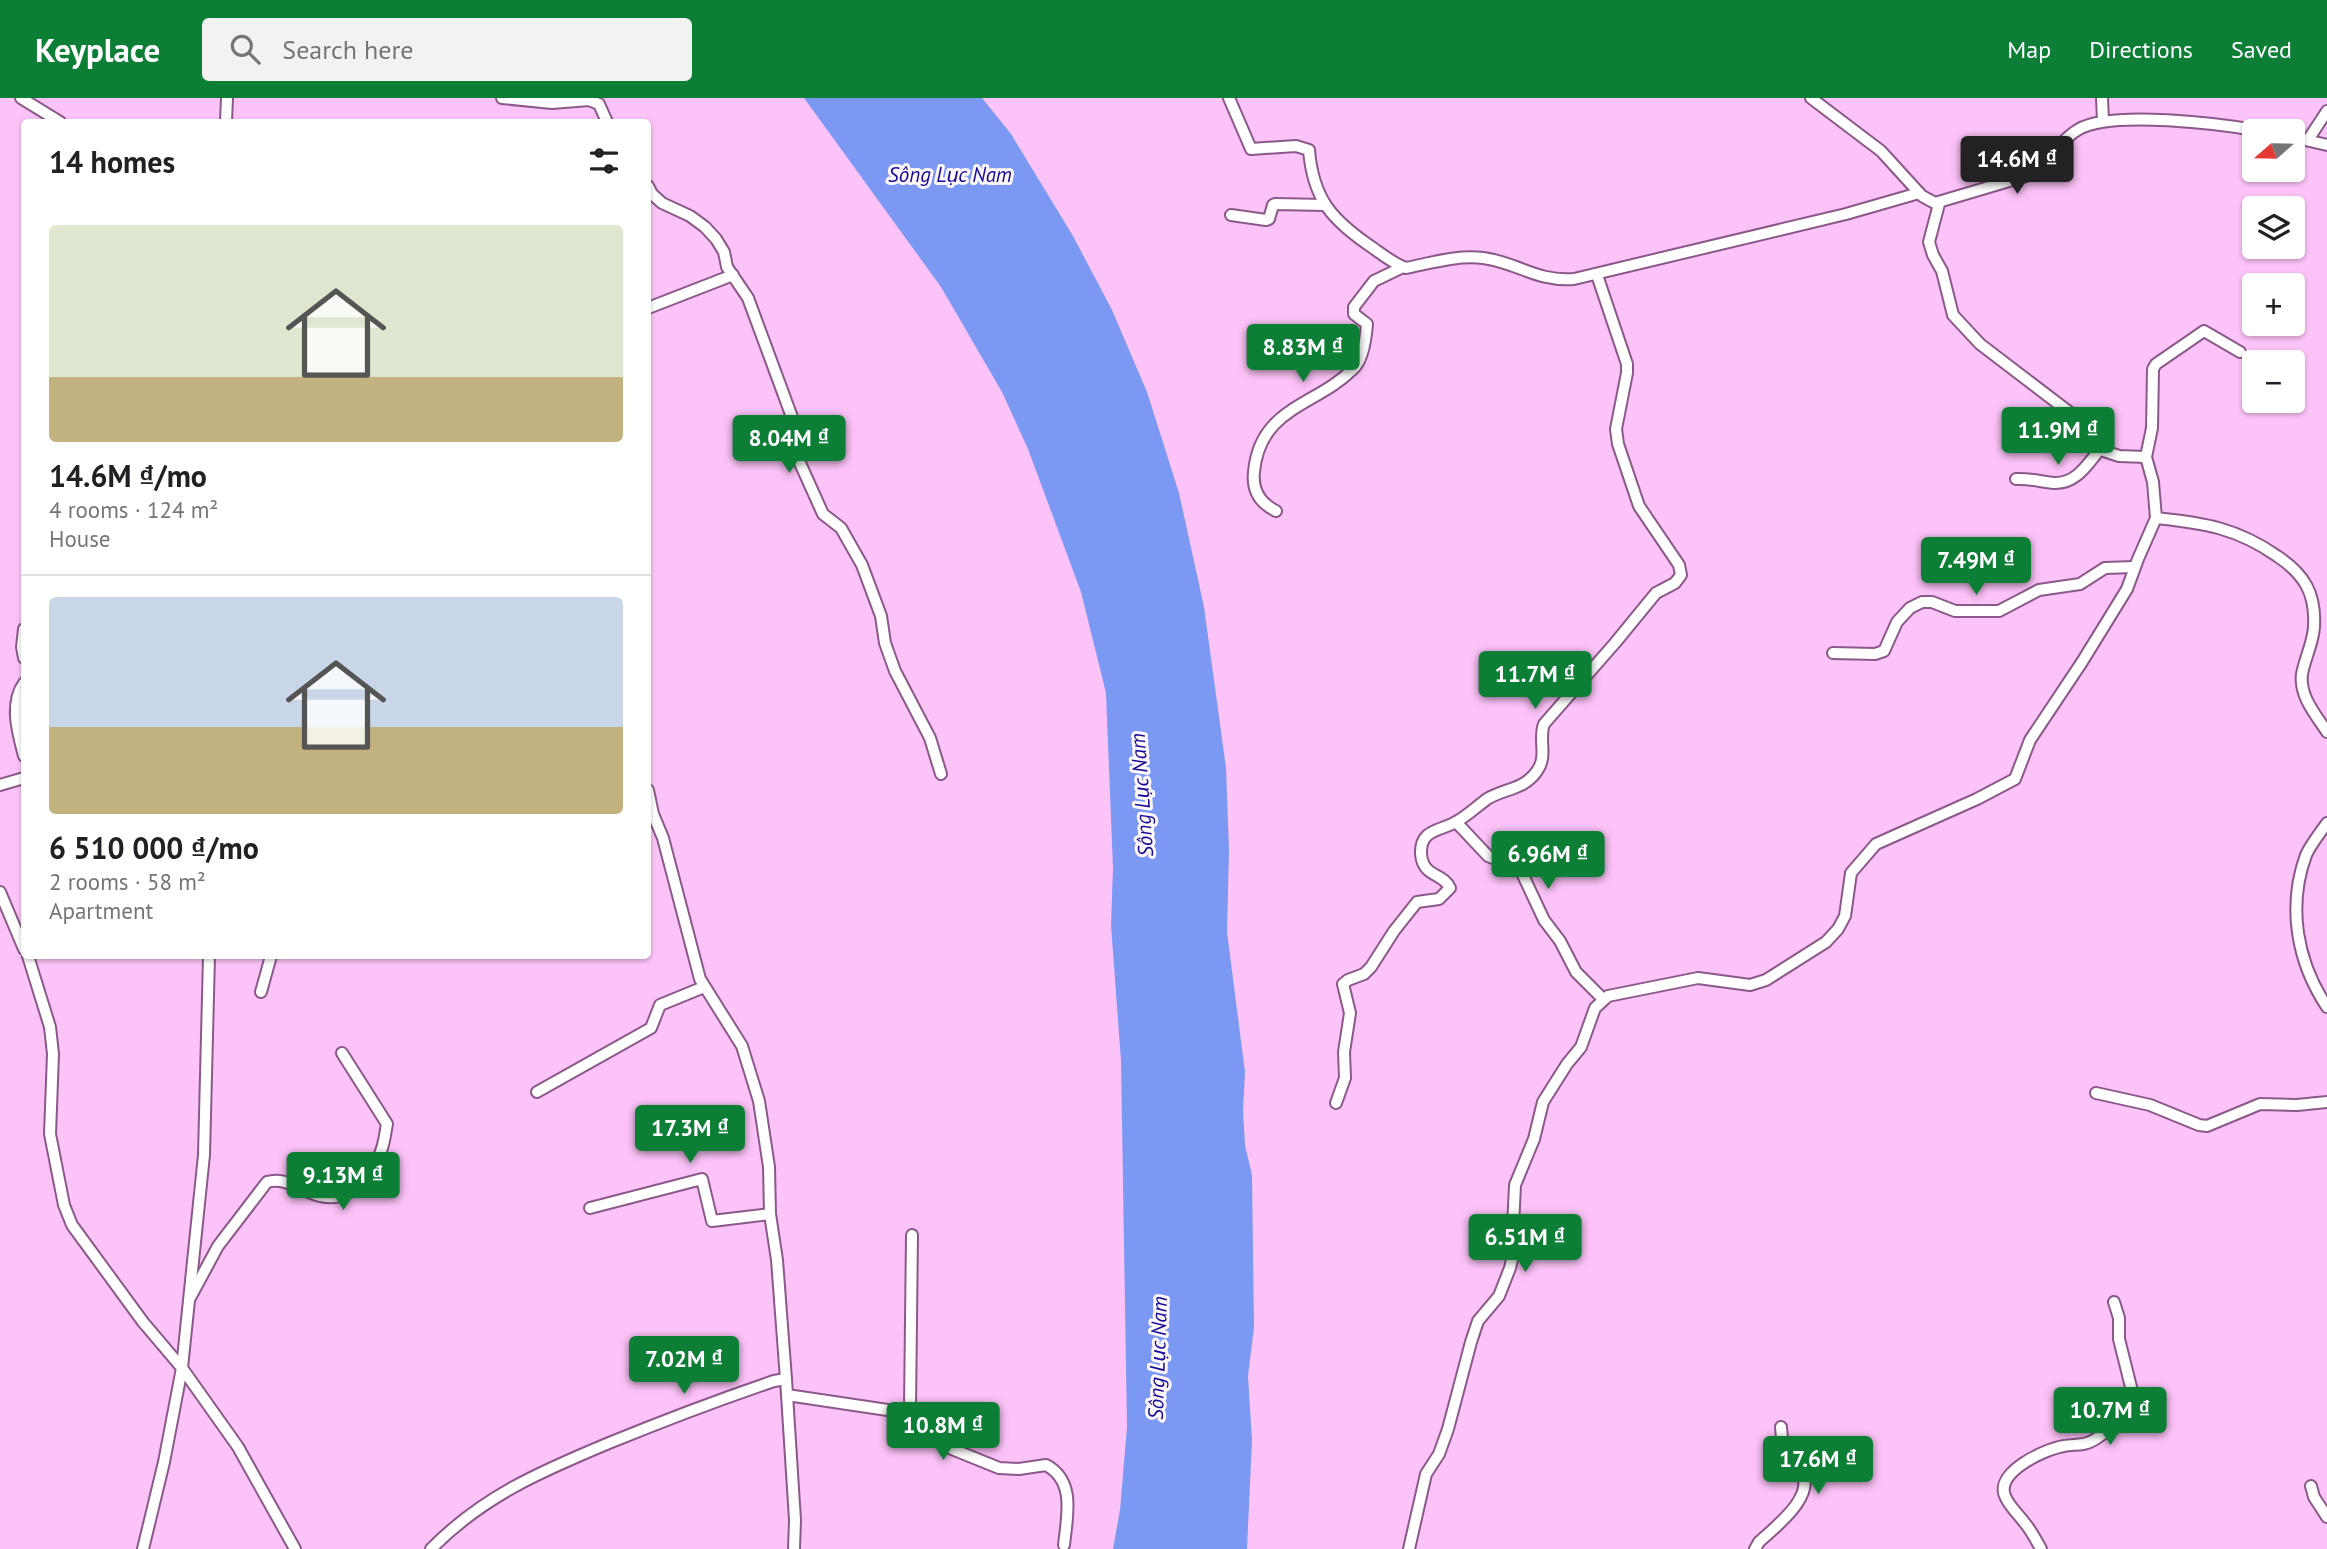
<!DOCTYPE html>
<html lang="en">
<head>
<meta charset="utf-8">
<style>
	:root { --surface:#fff; --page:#f2f2f2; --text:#202124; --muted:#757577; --line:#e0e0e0; --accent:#0c7e35 }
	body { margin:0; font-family:"PT Sans",sans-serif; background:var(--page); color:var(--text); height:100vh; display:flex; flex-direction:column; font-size:26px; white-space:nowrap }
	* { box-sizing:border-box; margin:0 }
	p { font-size:23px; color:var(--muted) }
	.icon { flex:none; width:38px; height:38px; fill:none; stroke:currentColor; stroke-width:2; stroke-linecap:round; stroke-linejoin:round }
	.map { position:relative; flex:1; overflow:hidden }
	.side { position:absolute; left:21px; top:21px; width:630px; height:840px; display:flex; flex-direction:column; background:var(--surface); border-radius:7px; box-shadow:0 2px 5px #0004 }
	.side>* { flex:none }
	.needle { width:46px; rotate:250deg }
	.tools { position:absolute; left:2242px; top:21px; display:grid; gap:14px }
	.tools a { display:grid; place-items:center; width:63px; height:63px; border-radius:7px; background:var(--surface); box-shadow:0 2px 5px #0004; font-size:35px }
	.price { position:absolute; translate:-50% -60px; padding:0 16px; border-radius:7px; background:var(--accent); color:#fff; font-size:23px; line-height:46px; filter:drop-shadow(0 2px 4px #0008) }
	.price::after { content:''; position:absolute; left:50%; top:42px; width:21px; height:16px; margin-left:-10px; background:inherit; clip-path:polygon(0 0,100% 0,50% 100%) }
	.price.on { background:#222; color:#fff }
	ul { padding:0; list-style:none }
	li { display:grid; align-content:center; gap:14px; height:371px; padding:0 28px }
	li+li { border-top:2px solid var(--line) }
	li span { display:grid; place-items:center; height:217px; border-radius:7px; color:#555 }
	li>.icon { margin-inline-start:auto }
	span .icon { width:126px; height:126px; fill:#fffc; stroke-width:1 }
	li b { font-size:30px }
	h2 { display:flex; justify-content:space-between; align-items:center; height:84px; padding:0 28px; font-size:30px }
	header { display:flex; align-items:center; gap:42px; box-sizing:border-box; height:98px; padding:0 35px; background:var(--accent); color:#fff }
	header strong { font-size:33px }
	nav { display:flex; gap:38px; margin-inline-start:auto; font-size:24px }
	.search { width:490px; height:63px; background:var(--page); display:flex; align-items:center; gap:18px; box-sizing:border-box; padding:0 24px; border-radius:7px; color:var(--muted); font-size:26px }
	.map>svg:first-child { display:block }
</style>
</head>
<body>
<header>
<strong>Keyplace</strong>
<div class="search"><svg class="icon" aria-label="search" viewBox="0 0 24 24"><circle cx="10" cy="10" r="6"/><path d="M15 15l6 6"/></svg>Search here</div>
<nav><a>Map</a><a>Directions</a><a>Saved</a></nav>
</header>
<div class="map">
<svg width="2327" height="1451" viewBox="0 0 2327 1451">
	<rect width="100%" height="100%" fill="#fcc3f8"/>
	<polygon fill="#7b99f3" points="804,0 982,0 1011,36 1073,138 1112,212 1147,294 1179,395 1204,509 1226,670 1229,752 1227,834 1245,974 1243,1013 1245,1047 1252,1077 1254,1229 1248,1278 1252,1342 1247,1451 1113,1451 1120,1412 1127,1329 1121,963 1111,827 1113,770 1106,595 1081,494 1028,351 1002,294 941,189"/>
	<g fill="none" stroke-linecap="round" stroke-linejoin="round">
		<g stroke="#8b5989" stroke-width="14">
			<g id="street">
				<polyline points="21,0 60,24"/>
				<polyline points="502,0 552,5 589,2 599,6 607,24"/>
				<path d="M1229,0L1251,51L1296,48L1309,52C1313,102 1333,123 1373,150C1383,157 1394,166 1406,170C1431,165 1457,157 1483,160C1517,164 1536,184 1574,181L1846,116L1919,95"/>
				<path d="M1811,0L1881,53L1922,98L1935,105L2026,78C2047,67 2058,43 2079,31C2112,12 2222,26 2261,33"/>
				<polyline points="2102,0 2103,23"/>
				<polyline points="226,24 227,0"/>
				<polyline points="2292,39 2327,47"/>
				<polyline points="2308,42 2327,13"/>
				<polyline points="648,88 652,96 662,105 690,118 705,129 716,141 724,154 727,169 748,200 796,330 795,354 823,416 841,430 862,467 881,518 885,545 895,573 930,640 941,676"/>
				<polyline points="1939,106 1929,144 1933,157 1942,173 1953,217 1980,246 2077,320 2104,353 2119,358 2146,359"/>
				<polyline points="1231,117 1266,122 1269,121 1273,107 1275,106 1325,107"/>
				<polyline points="648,210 733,177"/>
				<path d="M2016,381C2030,380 2041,384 2054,385C2077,386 2088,365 2101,350"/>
				<path d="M1276,413C1260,405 1252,392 1254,374C1260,309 1316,308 1353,271C1363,262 1366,239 1367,226L1354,216V209L1374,183L1403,169"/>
				<path d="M2156,420C2204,425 2237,430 2277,458C2304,476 2316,495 2314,529C2313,545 2305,560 2302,576C2299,598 2316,617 2327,634"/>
				<polyline points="24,531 22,549 24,560"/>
				<polyline points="1833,555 1875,556 1884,553 1897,524 1910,510 1922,504 1932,504 1955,513 1999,513 2039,492 2080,486 2105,470 2134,469"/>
				<path d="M24,585C9,606 18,635 24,658"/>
				<polyline points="0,687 24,680"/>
				<polyline points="648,692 653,716 663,740 700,881 742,948 759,1003 769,1069 770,1116 777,1162 786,1281"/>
				<polyline points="1456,724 1488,758 1516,769 1522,775 1544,822 1560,843 1576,874 1603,901"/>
				<path d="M2327,725C2320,735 2311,746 2306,757C2287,809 2297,864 2327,909"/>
				<polyline points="0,794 24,851"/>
				<polyline points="28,858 50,929 53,956 50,1036 64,1107 72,1127 143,1224 182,1270 238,1349 295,1451"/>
				<polyline points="261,894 271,858"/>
				<polyline points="537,994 651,930 660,907 704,889"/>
				<polyline points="2096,995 2150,1007 2199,1027 2207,1028 2260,1006 2297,1007 2327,1004"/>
				<path d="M1336,1005L1345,980L1344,954L1350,915L1343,886L1348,882L1364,876L1371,869L1394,833L1417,804L1439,801L1450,790C1443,774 1423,780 1421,756C1420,733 1437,733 1452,726C1465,720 1476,709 1487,701C1505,690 1524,692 1537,673C1548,658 1538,641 1544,626L1615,545L1656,495L1675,485L1681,477L1679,467L1639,408L1618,346L1616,331L1627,275V266L1597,177"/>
				<polyline points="590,1110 702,1081 712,1123 770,1116"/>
				<path d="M190,1200L218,1148L267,1084C286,1078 302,1094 320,1098C347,1105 369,1081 379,1058C384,1049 385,1036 387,1026L342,955"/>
				<path d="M787,1297L901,1314L952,1351L999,1370L1019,1371L1046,1367C1076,1383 1067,1418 1064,1447"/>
				<polyline points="901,1314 910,1309 912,1137"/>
				<polyline points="2311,1388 2314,1399 2327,1419"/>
				<polyline points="143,1451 164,1364 182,1270 204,1057 209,858"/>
				<path d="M431,1451C483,1398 542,1373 609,1345C663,1323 718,1302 774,1283L786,1281L795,1422L794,1451"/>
				<polyline points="1409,1451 1426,1376 1439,1356 1448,1331 1471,1244 1478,1223 1499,1198 1510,1170 1515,1149 1513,1129 1515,1087 1534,1041 1543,1004 1567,966 1581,949 1595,910 1608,898 1698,880 1750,887 1766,882 1826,844 1838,831 1845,818 1851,775 1876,746 1977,701 2015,681 2030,642 2082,564 2127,491 2138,461 2156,420 2153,384 2146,359 2152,330 2153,271 2156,266 2204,233 2240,254"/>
				<path d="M1755,1451L1759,1444C1773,1431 1822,1394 1798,1371C1794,1367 1788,1365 1784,1362L1781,1329"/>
				<path d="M2041,1451C2036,1442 2031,1432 2024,1424C2018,1416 2009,1408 2005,1398C1995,1374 2045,1351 2064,1348C2072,1346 2082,1348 2090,1344C2107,1336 2121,1318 2133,1304L2132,1293L2119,1241V1220L2114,1204"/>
			</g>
		</g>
		<use href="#street" stroke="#fff" stroke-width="10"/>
	</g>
	<g text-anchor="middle" stroke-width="6" stroke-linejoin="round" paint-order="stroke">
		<g font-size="21" font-style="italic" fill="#140a94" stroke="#fef8fd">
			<text x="950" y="84">Sông Lục Nam</text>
			<text transform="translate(1142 697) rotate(-94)" y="7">Sông Lục Nam</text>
			<text transform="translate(1158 1260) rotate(-88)" y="7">Sông Lục Nam</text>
		</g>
	</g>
</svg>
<div class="tools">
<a><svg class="needle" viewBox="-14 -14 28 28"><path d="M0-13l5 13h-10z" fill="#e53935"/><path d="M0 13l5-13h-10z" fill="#757577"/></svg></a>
<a><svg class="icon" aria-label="layers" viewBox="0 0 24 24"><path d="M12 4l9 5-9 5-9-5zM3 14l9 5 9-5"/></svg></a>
<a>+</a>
<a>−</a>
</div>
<b class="price on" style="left:2017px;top:98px">14.6M ₫</b>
<b class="price" style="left:1303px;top:286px">8.83M ₫</b>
<b class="price" style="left:2058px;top:369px">11.9M ₫</b>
<b class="price" style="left:789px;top:377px">8.04M ₫</b>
<b class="price" style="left:1976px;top:499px">7.49M ₫</b>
<b class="price" style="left:1535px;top:613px">11.7M ₫</b>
<b class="price" style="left:1548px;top:793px">6.96M ₫</b>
<b class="price" style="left:690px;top:1067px">17.3M ₫</b>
<b class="price" style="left:343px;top:1114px">9.13M ₫</b>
<b class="price" style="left:1525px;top:1176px">6.51M ₫</b>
<b class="price" style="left:684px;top:1298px">7.02M ₫</b>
<b class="price" style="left:2110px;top:1349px">10.7M ₫</b>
<b class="price" style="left:943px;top:1364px">10.8M ₫</b>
<b class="price" style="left:1818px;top:1398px">17.6M ₫</b>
<section class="side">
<h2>14 homes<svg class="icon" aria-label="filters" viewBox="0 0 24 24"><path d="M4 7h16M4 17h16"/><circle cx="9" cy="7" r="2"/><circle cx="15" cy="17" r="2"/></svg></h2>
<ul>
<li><span style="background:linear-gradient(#dfe7d0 70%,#c2b280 0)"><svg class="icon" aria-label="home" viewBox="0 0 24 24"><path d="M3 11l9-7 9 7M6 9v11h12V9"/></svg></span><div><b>14.6M ₫/mo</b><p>4 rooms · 124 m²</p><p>House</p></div></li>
<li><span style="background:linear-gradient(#c9d6e8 60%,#c2b280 0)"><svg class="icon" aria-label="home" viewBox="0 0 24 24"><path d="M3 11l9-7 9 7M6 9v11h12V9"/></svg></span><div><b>6 510 000 ₫/mo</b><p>2 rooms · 58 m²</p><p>Apartment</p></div></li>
</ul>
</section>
</div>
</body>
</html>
